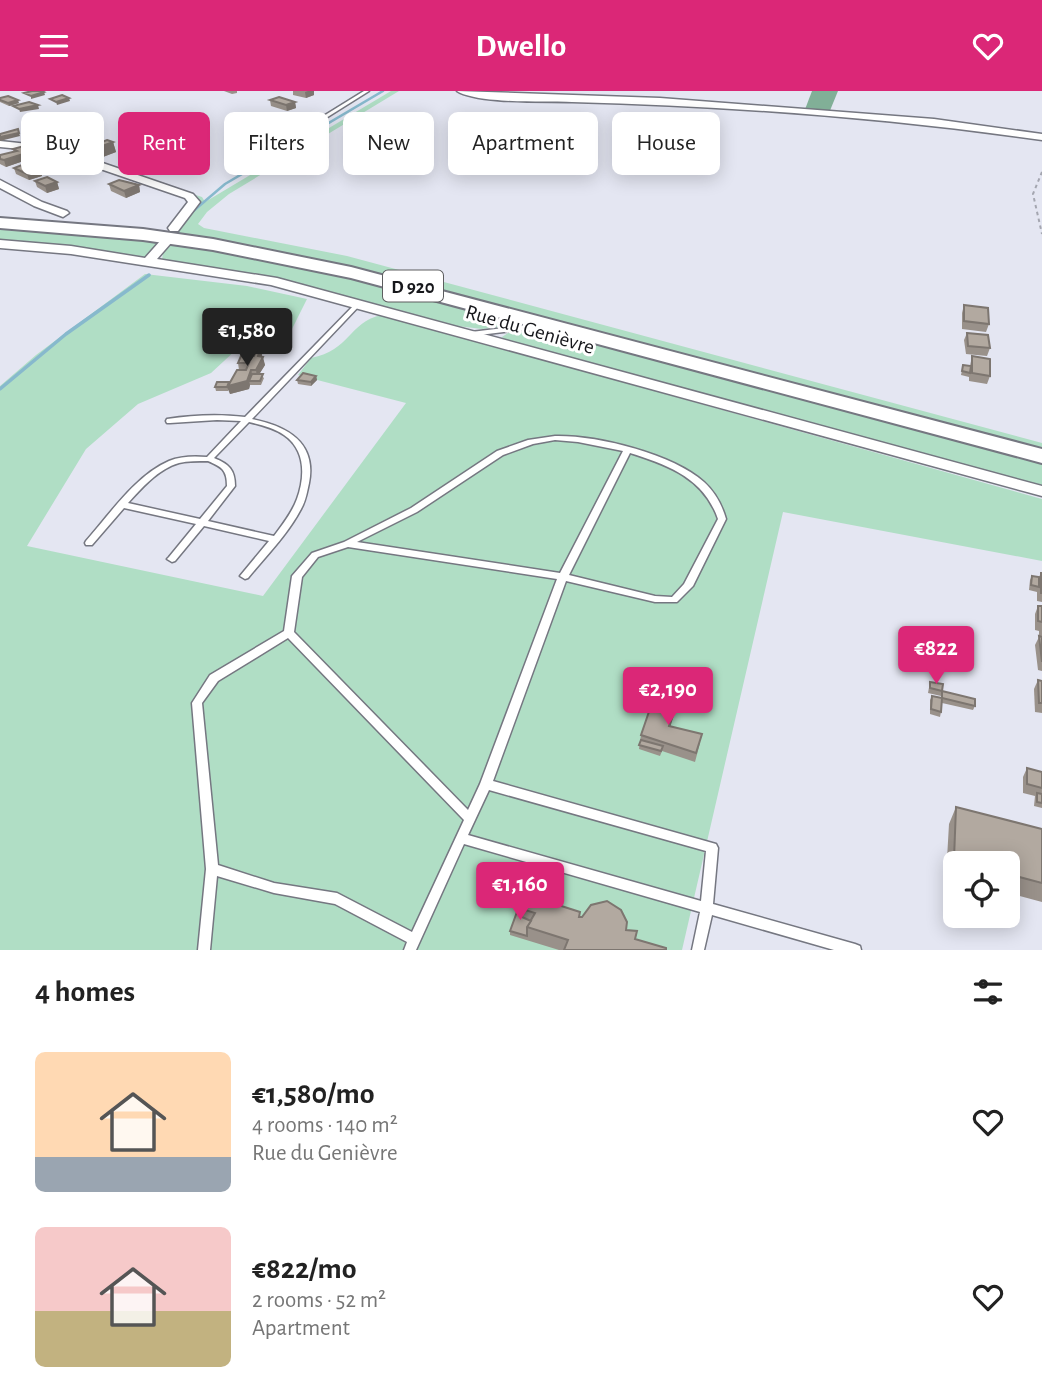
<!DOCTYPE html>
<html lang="en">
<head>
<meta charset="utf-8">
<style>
	:root { --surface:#fff; --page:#f2f2f2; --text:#222; --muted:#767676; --accent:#db2777 }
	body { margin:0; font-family:"Alegreya Sans",sans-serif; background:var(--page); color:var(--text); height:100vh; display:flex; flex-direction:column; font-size:26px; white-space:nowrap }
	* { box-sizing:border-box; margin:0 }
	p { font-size:23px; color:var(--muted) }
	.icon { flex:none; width:38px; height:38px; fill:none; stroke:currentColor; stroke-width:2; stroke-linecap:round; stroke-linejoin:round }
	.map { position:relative; height:859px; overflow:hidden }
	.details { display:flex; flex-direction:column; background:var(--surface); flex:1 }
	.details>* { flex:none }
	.guide { position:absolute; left:21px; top:21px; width:1001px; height:63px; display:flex; gap:14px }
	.controls { position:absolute; left:943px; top:760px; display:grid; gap:14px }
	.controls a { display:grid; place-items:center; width:77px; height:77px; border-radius:10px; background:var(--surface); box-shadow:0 4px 18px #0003; font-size:35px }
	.price { position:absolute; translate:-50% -60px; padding:0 16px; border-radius:7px; background:var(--accent); color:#fff; font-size:23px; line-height:46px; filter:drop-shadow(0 2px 4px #0008) }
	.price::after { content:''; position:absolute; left:50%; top:42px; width:21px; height:16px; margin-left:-10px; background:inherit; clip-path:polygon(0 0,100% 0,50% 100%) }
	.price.on { background:#222; color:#fff }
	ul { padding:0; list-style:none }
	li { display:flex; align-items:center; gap:21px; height:175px; padding:0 35px }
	li span { display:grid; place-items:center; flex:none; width:196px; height:140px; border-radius:10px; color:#555 }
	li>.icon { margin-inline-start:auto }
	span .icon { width:84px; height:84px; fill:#fffc; stroke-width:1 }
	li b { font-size:30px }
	h2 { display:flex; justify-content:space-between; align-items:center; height:84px; padding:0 35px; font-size:30px }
	.tag { padding:0 24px; border-radius:10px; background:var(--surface); box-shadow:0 4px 18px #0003; font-size:24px; line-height:63px }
	.tag.on { background:var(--accent); color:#fff }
	header { display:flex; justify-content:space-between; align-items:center; height:91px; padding:0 35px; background:var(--accent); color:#fff; font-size:32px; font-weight:600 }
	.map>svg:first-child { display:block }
</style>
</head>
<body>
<header><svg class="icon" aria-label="menu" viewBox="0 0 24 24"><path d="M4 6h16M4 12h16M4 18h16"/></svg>Dwello<svg class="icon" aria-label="heart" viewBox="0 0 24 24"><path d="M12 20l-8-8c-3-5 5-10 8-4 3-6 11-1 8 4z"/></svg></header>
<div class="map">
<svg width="1042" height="859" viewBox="0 0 1042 859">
	<rect width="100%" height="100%" fill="#e4e6f2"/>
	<g fill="#b0dec5">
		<polygon points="391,0 399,0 229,103 207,121 198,133 204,137 347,165 1042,352 1042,359 357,177 243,153 176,142 199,110 197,105 180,99 202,106 205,111"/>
		<polygon points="0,134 163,149 147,166 142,167 0,151"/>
		<polygon points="175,150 328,179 525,233 482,238 457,235 295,191 162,169 163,162"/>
		<path d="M145,183L247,195L307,208L286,250L250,246L211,282L138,313L86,358L27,455L263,505L406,312L298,284L311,267C351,259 348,232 381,224L1042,408V470L783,421L682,859H0V295L36,264Z"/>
		<polygon points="531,239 546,240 1042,372 1042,395 504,249 502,246 508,242"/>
	</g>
	<polygon fill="#81af97" points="812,0 838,0 829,22 804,21"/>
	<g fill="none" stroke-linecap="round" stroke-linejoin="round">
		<polyline stroke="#87b9cd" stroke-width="2.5" points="191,122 225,93 383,0"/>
		<polyline stroke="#87b9cd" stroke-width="3.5" points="0,298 66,243 149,184"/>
		<g stroke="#757781" stroke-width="3">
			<g id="lane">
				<polygon points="364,0 369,0 326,27 322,26"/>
				<path d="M359,210L362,212L361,213L252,328C287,335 317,351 309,392C307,401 306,409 301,418C288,443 266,465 248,487L245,488L240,485L269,450L204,435L175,470L172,471L167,468L169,466L196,433L124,417L92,454H86L85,452L86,450C109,424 136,384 169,370C181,365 194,365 207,366L241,330L217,329L170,332H167L166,330L167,328C193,324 219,323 245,326L357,211ZM249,331C261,334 274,337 284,344C306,359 305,386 297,408C292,422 282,434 274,445L208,430L235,395C235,379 229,373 214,367ZM208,370C222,376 227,379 227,395L200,428L128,412C142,397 158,378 179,372C188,370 198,370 208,370Z"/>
				<polygon points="521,235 552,238 555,240 552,242 521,239 471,245 468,243 471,241"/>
				<path d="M555,345C597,344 673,363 704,391C715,401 722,414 726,428L693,495L677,511H655L566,490L493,690L716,753L718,757L713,813L855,853L860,855L861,859H834L712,824L704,859H692L700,821L464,753L416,859H404L407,851L335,813L274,802L217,785L210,859H198L206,778L192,612L210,584L284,540L292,485L312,462L344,451L411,417L497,360L528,349ZM555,349L578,351L623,360L560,482L357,451L417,421L503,364L533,353ZM630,362C668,374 704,387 718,428L684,493L672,506L655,505L569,484ZM348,456L557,488L480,693L468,719L294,541L302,486L318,466ZM288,547L464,729L412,841L337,802L274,792L218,774L202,612L218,590ZM489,699L706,760L701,810L468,744Z"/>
			</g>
		</g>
		<g stroke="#757781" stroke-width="3">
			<g id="street">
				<path d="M457,0L660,7L934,28L1042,43V49C887,27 729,15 572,11C546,10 477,13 457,0Z"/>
				<polygon points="0,50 56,56 193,103 200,111 178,140 170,140 168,137 188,111 185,107 51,61 0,56"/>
				<polygon points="0,89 42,111 67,120 69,122 63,126 34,115 0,97"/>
				<polygon points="165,148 171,152 157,168 277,187 1042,395 1042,405 271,194 71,163 0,157 0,149 71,155 145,167 161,149"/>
			</g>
		</g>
		<g stroke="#757781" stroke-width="4">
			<polygon id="primary" points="0,127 143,138 213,148 351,176 1042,358 1042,372 351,187 213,159 143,149 0,137"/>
		</g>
		<polyline stroke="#a4a6b0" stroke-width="2" stroke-dasharray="3.5 3.5" stroke-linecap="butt" points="1042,81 1033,103 1042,143"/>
		<use href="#lane" fill="#fff" fill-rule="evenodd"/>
		<use href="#street" fill="#fff" fill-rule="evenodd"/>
		<use href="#primary" fill="#fff" fill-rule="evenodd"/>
	</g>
	<g fill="#99918a">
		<polygon points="224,0 237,0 237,2 232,3"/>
		<polygon points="293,0 314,0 314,4 306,7 293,4"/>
		<polygon points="0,7 19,12 9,15 0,11"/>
		<polygon points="270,9 295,11 296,17 287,20 271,15"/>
		<polygon points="70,37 72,44 62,47 62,49 42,56 27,55 25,49"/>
		<polygon points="113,51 116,61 95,69 88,67 86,57"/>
		<polygon points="13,58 33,60 35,66 6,76 0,73 0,64 14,61"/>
		<polygon points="14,77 40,78 42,85 29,89 16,83"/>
		<polygon points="35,90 57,91 59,98 47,102 37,96"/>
		<polygon points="109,93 139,94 140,101 126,107 111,100"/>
		<polygon points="964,214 989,233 986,241 962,238 962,222"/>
		<polygon points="967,242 990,257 987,265 966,263 964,249"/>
		<polygon points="261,256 262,266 265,274 259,283 264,287 261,294 250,294 249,298 230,303 229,298 228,300 216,300 215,296 230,292 239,279 238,272 254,265"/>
		<polygon points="972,265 990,285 987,293 969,290 969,286 961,284 963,274 970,275"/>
		<polygon points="316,285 317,289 311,295 298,293 297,289"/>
		<polygon points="1041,482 1042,482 1042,511 1037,510 1037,501 1029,499 1030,489 1032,485 1039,486"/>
		<polygon points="1038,515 1042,515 1042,580 1038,579 1035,554 1039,546 1039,540 1035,539 1035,523"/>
		<polygon points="1038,589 1042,590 1042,622 1035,621 1034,598"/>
		<polygon points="930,591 942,600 975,615 973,619 942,612 941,621 940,626 930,623 930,609 932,605 941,607 941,605 928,602"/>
		<polygon points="675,621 670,635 700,652 695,671 662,660 660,665 639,658 641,644"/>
		<polygon points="1027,677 1042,681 1042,717 1034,715 1035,705 1023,702 1023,686"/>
		<polygon points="956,716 1042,738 1042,811 1008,802 1008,772 956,772 956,788 946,785 949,733"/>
		<polygon points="521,810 580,821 580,826 626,839 636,848 666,859 559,859 510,844 510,840"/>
	</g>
	<g fill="#7d7670">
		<polygon points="308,0 314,0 314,4 306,7 305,1"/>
		<polygon points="44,1 45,4 31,8 31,5"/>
		<polygon points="69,7 70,10 57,14 56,11"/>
		<polygon points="18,9 19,12 9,15 8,12"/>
		<polygon points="295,11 296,17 287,20 286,14"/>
		<polygon points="38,14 39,18 20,21 19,18"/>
		<polygon points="70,37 72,44 62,47 62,49 42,56 41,49"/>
		<polygon points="19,42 20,45 0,50 0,46"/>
		<polygon points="113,51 116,61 95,69 92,59"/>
		<polygon points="33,60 35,66 6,76 4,69"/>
		<polygon points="40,78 42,85 29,89 27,83"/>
		<polygon points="57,91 59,98 47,102 45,95"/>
		<polygon points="139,94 140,101 126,107 124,100"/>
		<polygon points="261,256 262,264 259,272 263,266 265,274 257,287 256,279 258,265"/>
		<polygon points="251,279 253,287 249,290 250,294 249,298 230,303 227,296"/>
		<polygon points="316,285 317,289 311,295 311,291"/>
		<polygon points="676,612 675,621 668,643 669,635"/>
	</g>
	<g fill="#b2a9a0" stroke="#7d7670" stroke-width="2">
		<polygon points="32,0 42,0 44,1 31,5 24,2"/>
		<polygon points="62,4 69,7 56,11 50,8"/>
		<polygon points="8,5 18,9 8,12 0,9 0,7"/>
		<polygon points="279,6 295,11 286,14 270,9"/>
		<polygon points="29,11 38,14 19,18 13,15"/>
		<polygon points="65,35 70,37 58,41 60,43 41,49 25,49"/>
		<polygon points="18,38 19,42 0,46 0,43"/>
		<polygon points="107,49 113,51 92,59 86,57"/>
		<polygon points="24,55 33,60 4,69 0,68 0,64 17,60 13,58"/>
		<polygon points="27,72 40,78 27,83 14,77"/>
		<polygon points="47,86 57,91 45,95 35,90"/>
		<polygon points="119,89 139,94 124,100 109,93"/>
		<polygon points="964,214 988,217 989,233 964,230"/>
		<polygon points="967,242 988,244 990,257 968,255"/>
		<polygon points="258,255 261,256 258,265 263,266 256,279 251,279 247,290 228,295 237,279 246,279 249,272 238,272 241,265 254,265"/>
		<polygon points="972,265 990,268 990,285 972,282"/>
		<polygon points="963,274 971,275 970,282 962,280"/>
		<polygon points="303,282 316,285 311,291 297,289"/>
		<polygon points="252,283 263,283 260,290 249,290"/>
		<polygon points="217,291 229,291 227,296 215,296"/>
		<rect x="1041" y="482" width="1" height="20"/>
		<polygon points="1032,485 1039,486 1039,496 1031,494"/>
		<polygon points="1038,515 1042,515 1042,531 1038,530"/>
		<polygon points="1039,545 1042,546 1042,571"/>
		<polygon points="1038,589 1042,590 1042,612 1039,612"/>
		<polygon points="930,591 943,593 942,600 930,597"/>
		<polygon points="942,600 975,608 975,615 942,607"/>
		<polygon points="932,605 942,607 941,621 931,618"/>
		<polygon points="654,606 676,612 669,635 702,643 696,662 641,644"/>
		<polygon points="641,649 663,655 661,660 639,654"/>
		<polygon points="1027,677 1042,681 1042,697 1027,693"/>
		<polygon points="1037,702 1042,703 1042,712 1037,711"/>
		<polygon points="956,716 1042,738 1042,792 1008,783 1008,772 967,772 954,768"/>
		<polygon points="527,804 580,821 579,826 582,826 591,814 607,810 621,819 627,831 626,839 637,840 635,848 666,857 666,859 564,859 568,849 527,836 535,822 522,818"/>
		<polygon points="521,810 524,811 522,818 522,826 531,830 527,836 527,845 510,840"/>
	</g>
	<g text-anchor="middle" stroke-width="6" stroke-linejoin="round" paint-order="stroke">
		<rect fill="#fff" stroke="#5c5d5f" stroke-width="2" x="383" y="179.5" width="60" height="31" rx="5"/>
		<g font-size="19" font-weight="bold" fill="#16171b">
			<text x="413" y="202">D 920</text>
		</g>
		<g font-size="21" fill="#16171b" stroke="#fff">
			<text transform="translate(530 238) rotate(16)" y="7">Rue du Genièvre</text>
		</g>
	</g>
</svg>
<div class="controls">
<a><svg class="icon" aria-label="locate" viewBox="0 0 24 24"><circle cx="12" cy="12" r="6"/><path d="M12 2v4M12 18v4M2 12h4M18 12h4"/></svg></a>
</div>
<b class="price on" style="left:247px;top:277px">€1,580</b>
<b class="price" style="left:936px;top:595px">€822</b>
<b class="price" style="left:668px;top:636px">€2,190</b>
<b class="price" style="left:520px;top:831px">€1,160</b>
<div class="guide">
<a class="tag">Buy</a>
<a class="tag on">Rent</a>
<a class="tag">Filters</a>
<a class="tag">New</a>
<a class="tag">Apartment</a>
<a class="tag">House</a>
</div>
</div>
<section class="details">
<h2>4 homes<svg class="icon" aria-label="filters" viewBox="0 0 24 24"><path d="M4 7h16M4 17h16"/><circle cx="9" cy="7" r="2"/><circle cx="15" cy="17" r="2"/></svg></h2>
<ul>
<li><span style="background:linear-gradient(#ffd9b3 75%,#9aa5b1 0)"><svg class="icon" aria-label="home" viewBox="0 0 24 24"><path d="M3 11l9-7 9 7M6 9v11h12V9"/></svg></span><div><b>€1,580/mo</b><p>4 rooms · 140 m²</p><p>Rue du Genièvre</p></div><svg class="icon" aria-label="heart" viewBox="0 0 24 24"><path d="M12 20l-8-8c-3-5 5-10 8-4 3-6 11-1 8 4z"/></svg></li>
<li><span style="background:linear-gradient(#f6c9c9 60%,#c2b280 0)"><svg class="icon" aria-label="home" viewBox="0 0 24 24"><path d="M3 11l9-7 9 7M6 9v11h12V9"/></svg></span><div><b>€822/mo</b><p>2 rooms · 52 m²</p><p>Apartment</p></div><svg class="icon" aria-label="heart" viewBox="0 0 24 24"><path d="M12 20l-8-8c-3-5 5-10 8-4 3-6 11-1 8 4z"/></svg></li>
</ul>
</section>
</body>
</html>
